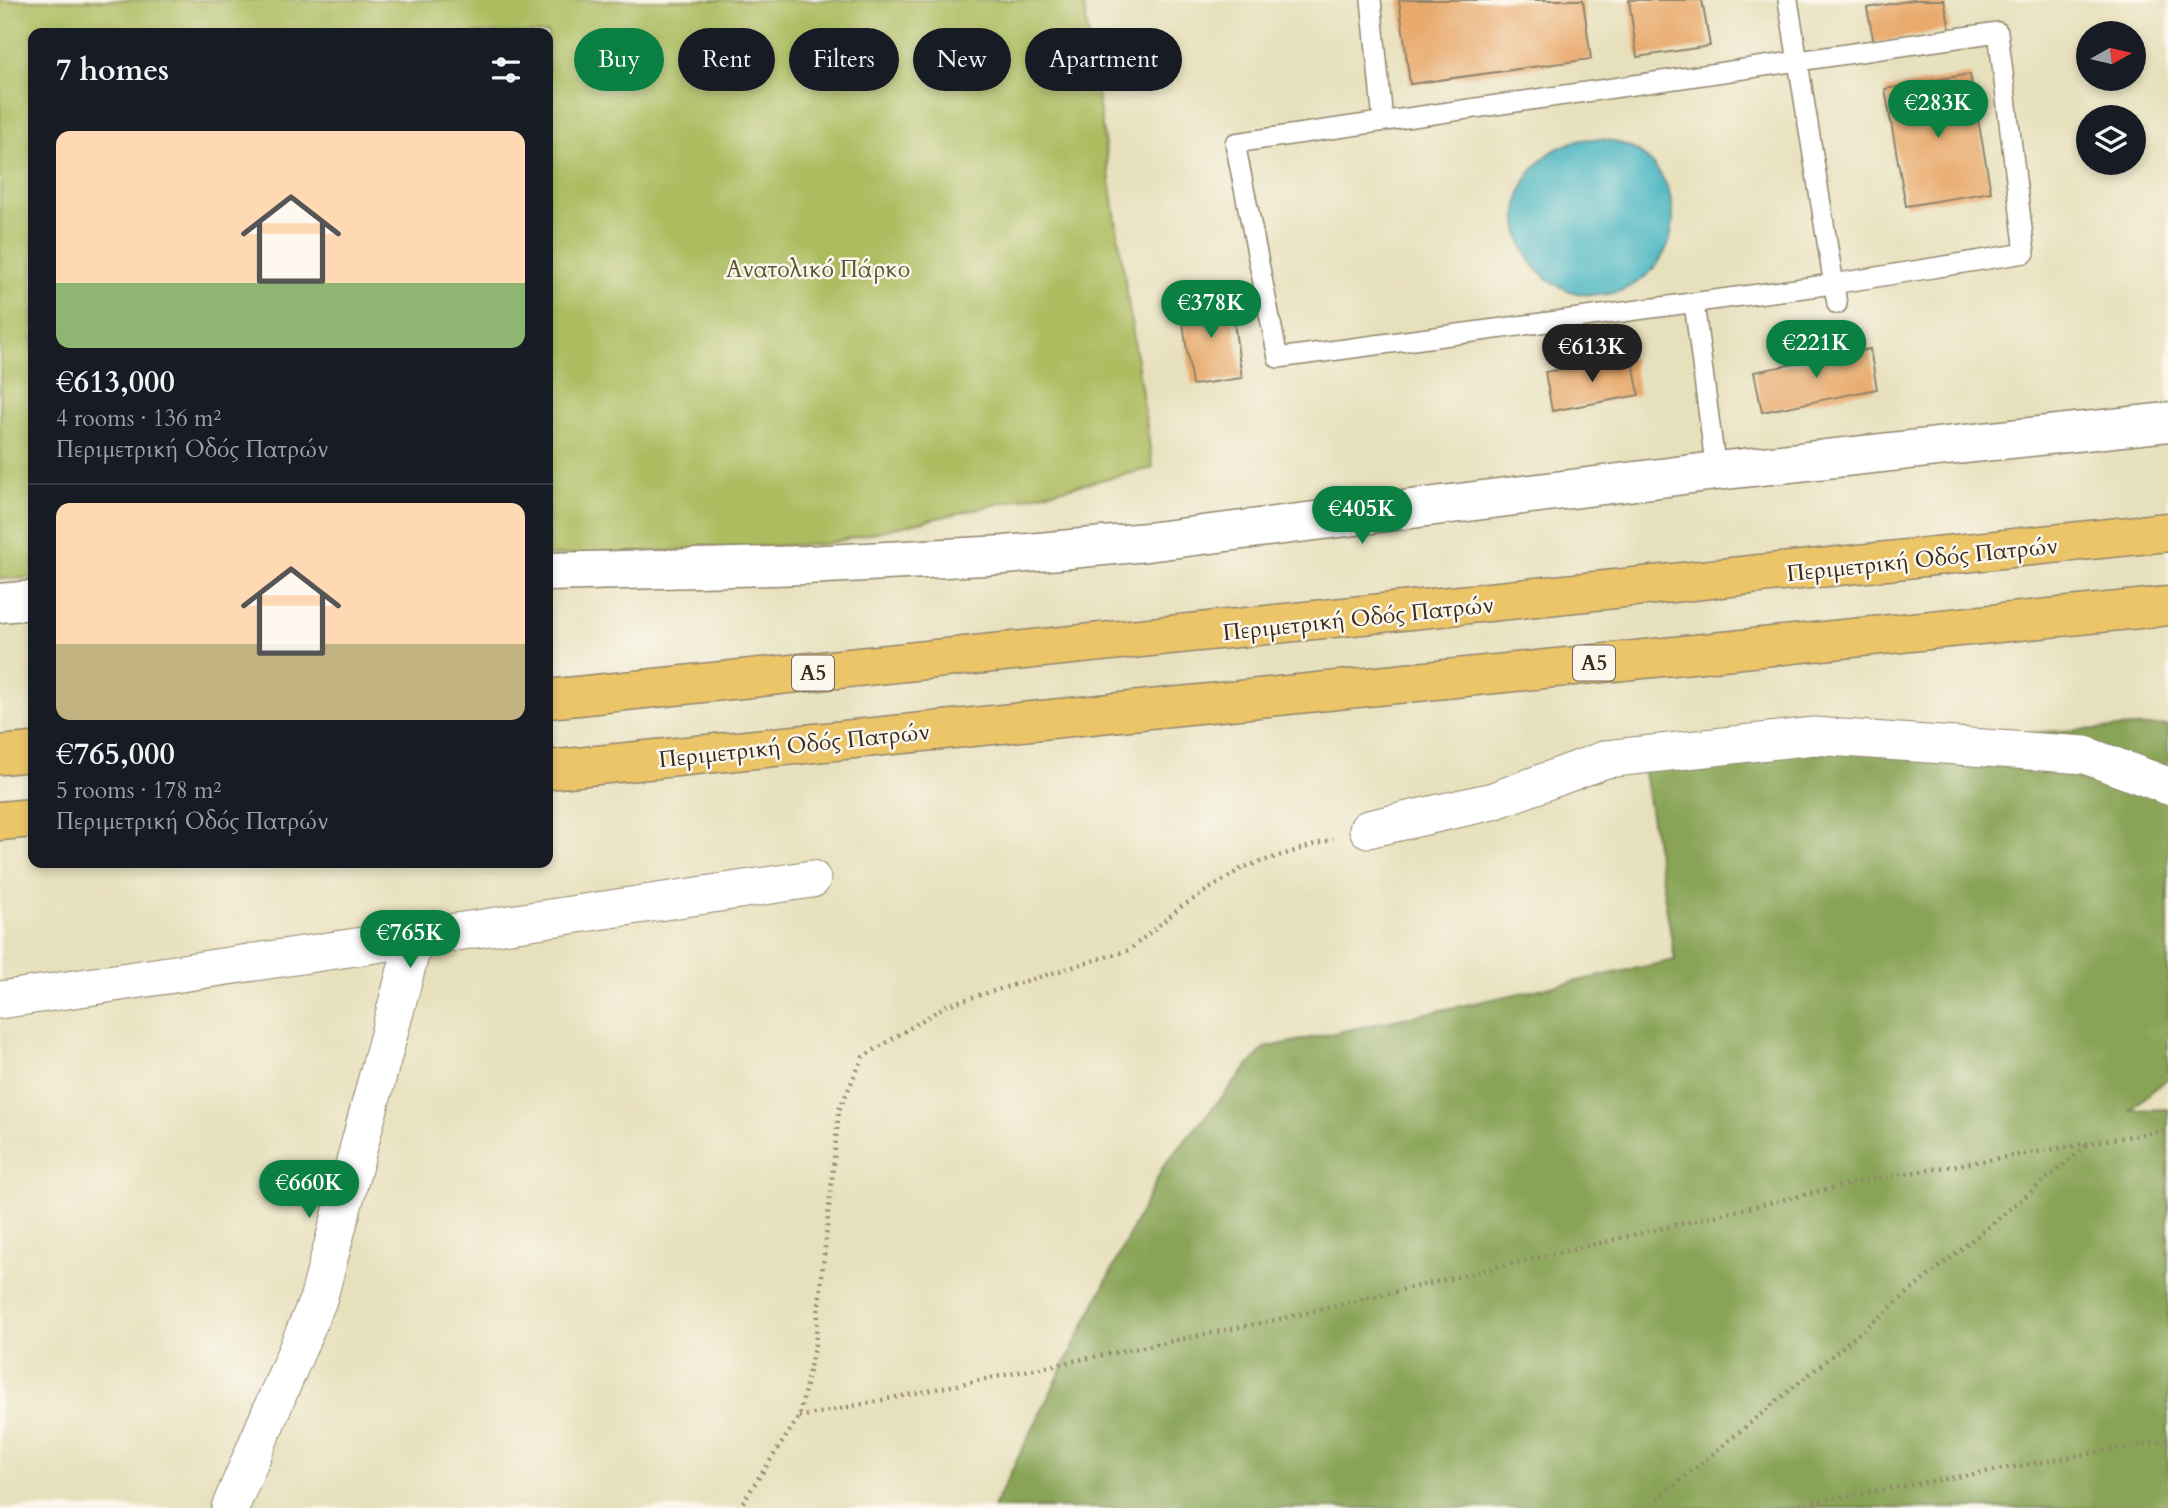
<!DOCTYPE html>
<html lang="en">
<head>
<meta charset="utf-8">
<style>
	:root { --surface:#171b24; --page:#242831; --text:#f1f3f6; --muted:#9ea1a6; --line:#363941; --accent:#0b8043 }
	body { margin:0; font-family:Cardo,serif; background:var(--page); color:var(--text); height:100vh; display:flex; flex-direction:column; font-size:26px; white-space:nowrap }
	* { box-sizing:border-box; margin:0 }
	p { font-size:23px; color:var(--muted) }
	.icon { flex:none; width:38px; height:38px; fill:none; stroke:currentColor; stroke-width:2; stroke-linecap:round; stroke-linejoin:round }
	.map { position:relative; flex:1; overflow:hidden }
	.panel { position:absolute; left:28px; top:28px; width:525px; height:840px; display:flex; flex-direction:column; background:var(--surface); border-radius:14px; box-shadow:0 4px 10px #0003 }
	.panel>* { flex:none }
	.banner { position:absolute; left:574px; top:28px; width:665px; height:63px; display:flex; gap:14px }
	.needle { width:46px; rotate:82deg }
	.buttons { position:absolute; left:2076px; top:21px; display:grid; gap:14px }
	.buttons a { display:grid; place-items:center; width:70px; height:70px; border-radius:50%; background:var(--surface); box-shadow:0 4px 10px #0003; font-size:35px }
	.price { position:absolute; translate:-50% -60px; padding:0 16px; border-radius:24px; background:var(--accent); color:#fff; font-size:23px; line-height:46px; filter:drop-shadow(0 2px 4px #0008) }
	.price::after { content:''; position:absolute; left:50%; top:42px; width:21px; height:16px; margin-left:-10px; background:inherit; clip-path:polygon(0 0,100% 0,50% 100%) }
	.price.on { background:#222; color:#fff }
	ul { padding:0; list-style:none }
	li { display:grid; align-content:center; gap:14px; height:371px; padding:0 28px }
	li+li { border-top:2px solid var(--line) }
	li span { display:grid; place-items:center; height:217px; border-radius:14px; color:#555 }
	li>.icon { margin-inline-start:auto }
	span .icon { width:126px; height:126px; fill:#fffc; stroke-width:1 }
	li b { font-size:30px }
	h2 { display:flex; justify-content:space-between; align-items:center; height:84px; padding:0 28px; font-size:30px }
	.tag { padding:0 24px; border-radius:32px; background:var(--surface); box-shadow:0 4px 10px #0003; font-size:24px; line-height:63px }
	.tag.on { background:var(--accent); color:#fff }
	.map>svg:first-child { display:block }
</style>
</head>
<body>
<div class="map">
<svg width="2168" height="1508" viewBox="0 0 2168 1508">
	<rect width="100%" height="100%" fill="#fbf7ec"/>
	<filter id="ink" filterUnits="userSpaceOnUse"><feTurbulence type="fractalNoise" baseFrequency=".0143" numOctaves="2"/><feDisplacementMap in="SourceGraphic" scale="14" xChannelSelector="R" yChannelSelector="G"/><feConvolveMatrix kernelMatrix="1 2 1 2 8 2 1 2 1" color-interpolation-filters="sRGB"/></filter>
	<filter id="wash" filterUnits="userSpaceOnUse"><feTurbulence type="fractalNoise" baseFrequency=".00686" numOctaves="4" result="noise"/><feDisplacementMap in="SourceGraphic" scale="28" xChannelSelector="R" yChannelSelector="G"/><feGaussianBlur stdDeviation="1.57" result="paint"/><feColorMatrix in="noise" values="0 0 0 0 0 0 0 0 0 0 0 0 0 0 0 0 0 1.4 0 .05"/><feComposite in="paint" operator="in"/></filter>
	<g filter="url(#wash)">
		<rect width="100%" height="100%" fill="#e7e0bc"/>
		<polygon fill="#acbc5f" stroke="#74733e" stroke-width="2" points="0,0 1083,0 1153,468 825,544 548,556 548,33 33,33 33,578 0,579"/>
		<polygon fill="#89a456" stroke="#62673a" stroke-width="2" points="2168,725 2168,1078 2130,1110 2168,1109 2168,1508 993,1508 1164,1165 1264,1048 1675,960 1641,755"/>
		<circle fill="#48b6c2" stroke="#427070" stroke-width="2" cx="1595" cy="217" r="78"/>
		<g id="blocks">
			<g fill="#e8a96a">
				<polygon points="1399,0 1583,0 1591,59 1410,84"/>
				<polygon points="1629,0 1702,0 1710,46 1637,57"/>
				<polygon points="1913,0 1944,0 1950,29 1874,43 1867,8"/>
				<polygon points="1970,74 1991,192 1906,206 1885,89"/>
				<polygon points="1230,295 1242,378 1192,385 1180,303"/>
				<polygon points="1870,349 1877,389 1762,412 1754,372"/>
				<polygon points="1632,357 1639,395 1552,411 1545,372"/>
			</g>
		</g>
	</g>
	<g filter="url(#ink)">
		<use href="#blocks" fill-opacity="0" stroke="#91856d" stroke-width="2"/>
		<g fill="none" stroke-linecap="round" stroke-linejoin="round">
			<g stroke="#91856d" stroke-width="22">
				<g id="service">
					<polyline points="1371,0 1383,121"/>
					<polyline points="1788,0 1837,304"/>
					<polygon points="1998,32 2025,253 1833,284 1278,358 1235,143"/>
					<polyline points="1694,303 1716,471"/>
				</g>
			</g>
			<g stroke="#91856d" stroke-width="39">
				<g id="minor">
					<polyline points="1368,829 1493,801 1606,759 1814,736 2085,755 2168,786"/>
					<polyline points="0,1000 812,879"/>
					<polyline points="230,1508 318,1300 414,940"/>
				</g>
			</g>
			<g stroke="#91856d" stroke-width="41">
				<g id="tertiary">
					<polyline points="548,572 806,565 1005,555 1147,542 1716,471 2168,422"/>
					<polyline points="0,603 33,600"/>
				</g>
			</g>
			<g stroke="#91856d" stroke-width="41">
				<g id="motorway">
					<polyline points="548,699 2168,532"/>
					<polyline points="0,755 33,752"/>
					<polyline points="548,770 2168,606"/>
					<polyline points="0,821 33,818"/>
				</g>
			</g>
			<g stroke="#91856d" stroke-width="4.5" stroke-dasharray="2 5" stroke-linecap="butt">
				<polyline points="799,1417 1275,1320 1862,1181 2168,1130"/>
				<polyline points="739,1508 799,1417 815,1344 839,1110 863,1057 947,1005 1129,950 1181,907 1244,867 1333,839"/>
				<polyline points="1647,1508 2090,1143"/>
				<polyline points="1779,1508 2168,1440"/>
			</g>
			<use href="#service" stroke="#fff" stroke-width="19"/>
			<use href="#minor" stroke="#fff" stroke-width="37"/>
			<use href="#tertiary" stroke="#fff" stroke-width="38"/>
			<use href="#motorway" stroke="#ecc569" stroke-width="38"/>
		</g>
	</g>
	<g text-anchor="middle" stroke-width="5" stroke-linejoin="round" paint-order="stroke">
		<g fill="#fbf7ec" stroke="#75685c" stroke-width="2">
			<rect x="1573" y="645.5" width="42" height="35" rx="5"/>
			<rect x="792" y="655.5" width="42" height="35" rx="5"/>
		</g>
		<g font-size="21" font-weight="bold" fill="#3b2a1e">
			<text x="1594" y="670">Α5</text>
			<text x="813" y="680">Α5</text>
		</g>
		<g font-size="23" fill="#5d5632" stroke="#fbf7ec">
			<text x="818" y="277">Ανατολικό Πάρκο</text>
		</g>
		<g font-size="23" fill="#3b2a1e" stroke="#fbf7ec">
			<text transform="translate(1922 559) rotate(-6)" y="8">Περιμετρική Οδός Πατρών</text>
			<text transform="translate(1358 618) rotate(-6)" y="8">Περιμετρική Οδός Πατρών</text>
			<text transform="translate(794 745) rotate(-6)" y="8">Περιμετρική Οδός Πατρών</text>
		</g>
	</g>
</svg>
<div class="buttons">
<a><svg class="needle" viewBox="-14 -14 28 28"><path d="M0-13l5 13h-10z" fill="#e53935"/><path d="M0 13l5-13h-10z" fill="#9ea1a6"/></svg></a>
<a><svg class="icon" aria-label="layers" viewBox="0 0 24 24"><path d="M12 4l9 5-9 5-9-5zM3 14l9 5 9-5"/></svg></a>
</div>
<b class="price" style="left:1938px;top:140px">€283K</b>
<b class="price" style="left:1211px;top:340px">€378K</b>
<b class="price" style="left:1816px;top:380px">€221K</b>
<b class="price on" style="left:1592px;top:384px">€613K</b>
<b class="price" style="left:1362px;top:546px">€405K</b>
<b class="price" style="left:410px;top:970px">€765K</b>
<b class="price" style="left:309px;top:1220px">€660K</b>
<div class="banner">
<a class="tag on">Buy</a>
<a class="tag">Rent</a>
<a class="tag">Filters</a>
<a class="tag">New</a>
<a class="tag">Apartment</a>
</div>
<section class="panel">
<h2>7 homes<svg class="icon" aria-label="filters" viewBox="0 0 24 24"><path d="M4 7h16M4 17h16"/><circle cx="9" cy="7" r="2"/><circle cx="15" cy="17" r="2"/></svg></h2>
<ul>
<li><span style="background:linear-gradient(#ffd9b3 70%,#8fb573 0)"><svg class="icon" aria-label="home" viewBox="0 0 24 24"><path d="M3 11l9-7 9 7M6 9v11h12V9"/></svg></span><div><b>€613,000</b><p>4 rooms · 136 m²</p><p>Περιμετρική Οδός Πατρών</p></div></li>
<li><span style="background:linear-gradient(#ffd9b3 65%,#c2b280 0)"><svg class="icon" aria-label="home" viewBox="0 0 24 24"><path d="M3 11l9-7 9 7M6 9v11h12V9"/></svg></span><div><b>€765,000</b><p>5 rooms · 178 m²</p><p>Περιμετρική Οδός Πατρών</p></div></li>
</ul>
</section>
</div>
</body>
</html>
